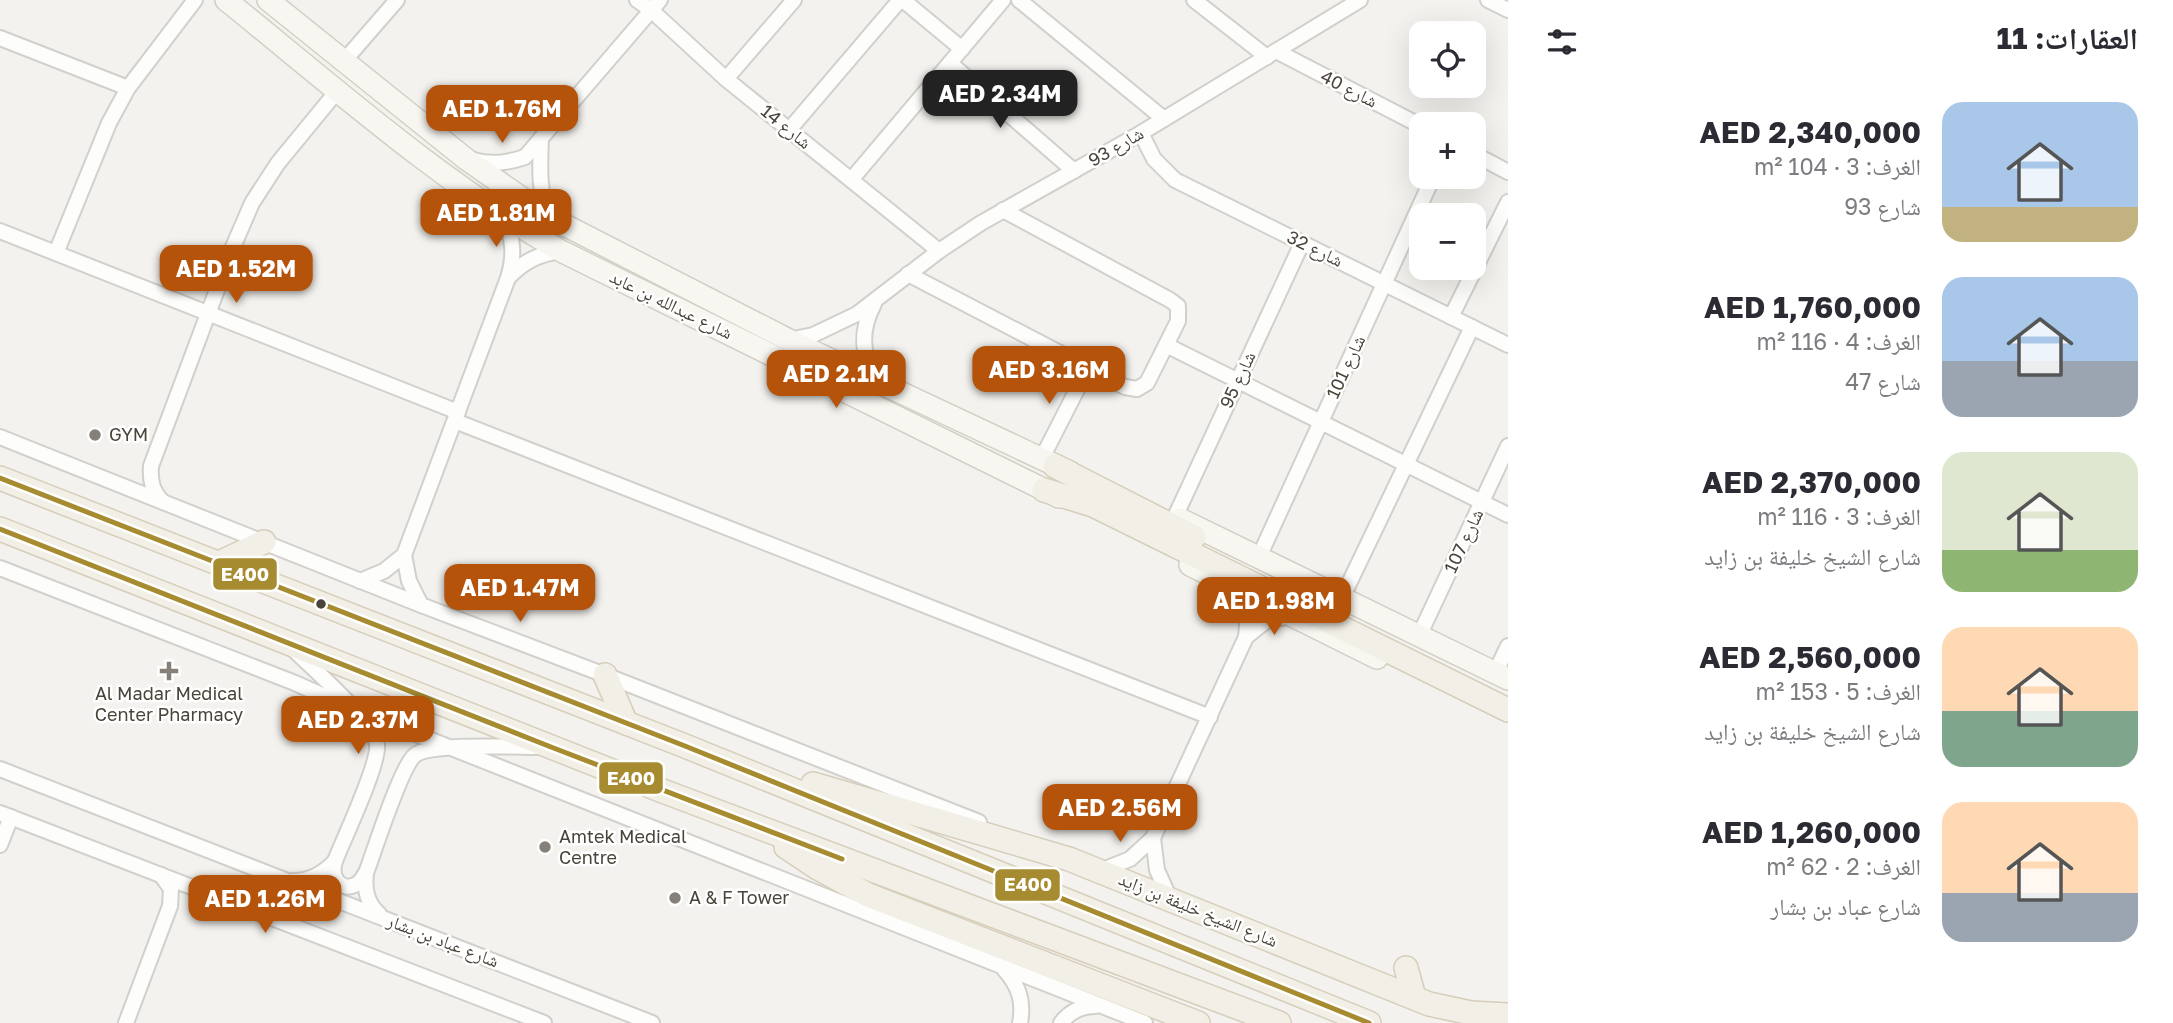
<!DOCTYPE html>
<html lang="ar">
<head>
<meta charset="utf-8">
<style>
	:root { --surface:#fff; --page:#f2f2f3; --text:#2b2b33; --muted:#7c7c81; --accent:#b45309 }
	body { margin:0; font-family:"Golos Text","Noto Naskh Arabic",sans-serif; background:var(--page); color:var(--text); direction:rtl; height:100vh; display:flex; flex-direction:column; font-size:26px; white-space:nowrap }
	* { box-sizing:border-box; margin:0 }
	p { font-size:23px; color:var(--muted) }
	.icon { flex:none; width:38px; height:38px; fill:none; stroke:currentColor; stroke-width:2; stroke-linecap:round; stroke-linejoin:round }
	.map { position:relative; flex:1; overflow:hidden; direction:ltr }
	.side { display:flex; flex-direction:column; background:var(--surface); width:665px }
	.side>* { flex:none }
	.tools { position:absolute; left:1409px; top:21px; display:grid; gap:14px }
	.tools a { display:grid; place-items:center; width:77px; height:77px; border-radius:14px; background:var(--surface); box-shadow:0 7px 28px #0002; font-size:35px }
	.price { position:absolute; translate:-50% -60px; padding:0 16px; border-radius:14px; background:var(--accent); color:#fff; font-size:23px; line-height:46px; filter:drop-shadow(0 2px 4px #0008) }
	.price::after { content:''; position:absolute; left:50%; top:42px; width:21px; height:16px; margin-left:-10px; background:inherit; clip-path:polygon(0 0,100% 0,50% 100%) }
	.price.active { background:#222; color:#fff }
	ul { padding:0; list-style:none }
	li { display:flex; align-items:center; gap:21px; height:175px; padding:0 35px }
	li span { display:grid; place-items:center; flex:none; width:196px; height:140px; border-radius:21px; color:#555 }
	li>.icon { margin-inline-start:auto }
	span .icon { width:84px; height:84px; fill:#fffc; stroke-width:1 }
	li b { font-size:30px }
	h2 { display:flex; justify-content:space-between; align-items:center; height:84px; padding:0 35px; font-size:30px }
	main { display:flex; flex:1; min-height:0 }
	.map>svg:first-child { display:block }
</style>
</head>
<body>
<main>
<section class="side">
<h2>العقارات: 11<svg class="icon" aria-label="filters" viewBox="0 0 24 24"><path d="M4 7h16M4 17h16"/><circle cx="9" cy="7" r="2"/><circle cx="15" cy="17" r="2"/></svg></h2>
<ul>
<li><span style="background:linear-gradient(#a9c7e8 75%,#c2b280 0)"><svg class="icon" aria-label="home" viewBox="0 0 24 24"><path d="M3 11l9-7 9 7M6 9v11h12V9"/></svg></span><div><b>AED 2,340,000</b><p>الغرف: 3 · 104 m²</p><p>شارع 93</p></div></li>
<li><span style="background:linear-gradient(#a9c7e8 60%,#9aa5b1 0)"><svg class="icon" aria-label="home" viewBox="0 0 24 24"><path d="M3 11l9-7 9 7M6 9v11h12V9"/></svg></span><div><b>AED 1,760,000</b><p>الغرف: 4 · 116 m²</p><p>شارع 47</p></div></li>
<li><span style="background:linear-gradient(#dfe7d0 70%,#8fb573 0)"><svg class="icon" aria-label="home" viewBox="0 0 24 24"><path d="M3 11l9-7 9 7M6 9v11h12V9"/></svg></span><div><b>AED 2,370,000</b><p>الغرف: 3 · 116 m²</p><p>شارع الشيخ خليفة بن زايد</p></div></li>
<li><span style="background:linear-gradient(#ffd9b3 60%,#7fa58c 0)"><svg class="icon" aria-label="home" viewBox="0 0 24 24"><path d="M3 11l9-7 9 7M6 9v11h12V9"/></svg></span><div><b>AED 2,560,000</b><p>الغرف: 5 · 153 m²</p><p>شارع الشيخ خليفة بن زايد</p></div></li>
<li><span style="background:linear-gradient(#ffd9b3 65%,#9aa5b1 0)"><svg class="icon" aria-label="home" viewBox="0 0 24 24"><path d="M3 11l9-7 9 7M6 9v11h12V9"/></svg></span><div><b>AED 1,260,000</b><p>الغرف: 2 · 62 m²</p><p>شارع عباد بن بشار</p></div></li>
</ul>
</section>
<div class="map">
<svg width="1508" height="1023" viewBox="0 0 1508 1023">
	<rect width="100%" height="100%" fill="#f4f2ee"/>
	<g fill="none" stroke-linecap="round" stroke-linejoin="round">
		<g stroke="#d2d0cb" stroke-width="18">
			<g id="minor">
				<polyline points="637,0 651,10 726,79 939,251"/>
				<polyline points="903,0 962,49"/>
				<polyline points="1019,0 1164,119"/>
				<polyline points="1194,0 1267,57"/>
				<polyline points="1488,0 1508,10"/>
				<polyline points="0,38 128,88"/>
				<polyline points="1276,51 1421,126"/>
				<polyline points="344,61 397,0"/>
				<polyline points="950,63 1074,171"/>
				<polyline points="726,79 794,0"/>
				<polyline points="789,130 900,0"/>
				<polyline points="1141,133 1154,159 1175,180 1508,345"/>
				<path d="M541,138C540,166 538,190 549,216"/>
				<polyline points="1474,154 1508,172"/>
				<path d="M473,160C492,165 507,163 525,157L660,0"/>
				<polyline points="851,180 1003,0"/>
				<polyline points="0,231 458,412"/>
				<polyline points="56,253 109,123 128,88 195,0"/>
				<polyline points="908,274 1125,387 1137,389 1147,383 1178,321 1178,306 1170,300 1003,210"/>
				<path d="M509,277C524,261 539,254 561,251"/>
				<path d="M874,304C860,330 861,356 877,380"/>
				<polyline points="1451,317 1508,202"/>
				<polyline points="789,340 813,335 857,314 939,251 981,223 1141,133 1360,0"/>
				<polyline points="1166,345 1508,515"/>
				<polyline points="455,421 1210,717"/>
				<polyline points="0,437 421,605 605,675 979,822"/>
				<polyline points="1041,460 1088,368"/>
				<path d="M163,502C152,491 150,481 151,466L233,247L252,203L278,163L338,90"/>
				<polyline points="1175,517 1302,243"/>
				<polyline points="404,555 409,581 421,605"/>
				<polyline points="1259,557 1433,177"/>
				<polyline points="0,568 295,683 353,709 1145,1023"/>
				<path d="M360,581L384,571L404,555L508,278C515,256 513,239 505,218"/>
				<polyline points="1342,598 1472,327"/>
				<polyline points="1419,636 1508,446"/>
				<polyline points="1246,637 1266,621 1291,616"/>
				<polyline points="1495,673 1508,646"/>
				<polyline points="0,769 652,1023"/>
				<polyline points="0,813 544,1023"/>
				<polyline points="1153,838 1157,870 1170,899"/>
				<polyline points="0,845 11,817"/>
				<path d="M335,861C327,886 354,897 365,874"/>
				<polyline points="1100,871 1130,859 1153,838 1246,637 1248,614 1242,592"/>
				<path d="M293,881C310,881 323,874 335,861C344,838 379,765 377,745C375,722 312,668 293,649"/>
				<path d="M379,914C367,903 364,890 366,873C374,852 401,766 415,755C430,743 514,747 537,747"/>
				<path d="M1004,969C1019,986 1024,1001 1020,1023"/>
				<polyline points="126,1023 170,906 171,889 161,875"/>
				<path d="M1061,1023C1070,1011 1081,1006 1096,1006"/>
			</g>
		</g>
		<g stroke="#d3cfc5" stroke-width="24">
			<g id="secondary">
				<path d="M226,0C334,87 440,182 561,251L1059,497"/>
				<polyline points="268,0 466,159 549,217 789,340 1070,472"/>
				<polyline points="1180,519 1508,679"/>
				<polyline points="1190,565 1377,658"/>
			</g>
		</g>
		<g stroke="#d6cebb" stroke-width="26">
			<g id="primary">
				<polyline points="1055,466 1194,537"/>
				<polyline points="0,478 685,746 1369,1023"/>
				<polyline points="1044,490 1093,505 1508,710"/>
				<polyline points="0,529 660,790 1279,1023"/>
				<polyline points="219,563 264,542"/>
				<polyline points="605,675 626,723"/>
				<polyline points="813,784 1069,859 1429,1004 1471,1013 1508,1015"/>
				<polyline points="786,847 816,867 868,895 1198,1023"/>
				<polyline points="1406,968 1414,997"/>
			</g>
		</g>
		<use href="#minor" stroke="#fdfdfc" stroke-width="14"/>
		<use href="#secondary" stroke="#f7f6f1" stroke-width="21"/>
		<use href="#primary" stroke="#f2efe6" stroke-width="23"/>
		<g stroke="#fff" stroke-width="10">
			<g id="bus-1">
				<polyline points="0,478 685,746 1369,1023"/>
				<polyline points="0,529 551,747 842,859"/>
			</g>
		</g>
		<use href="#bus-1" stroke="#a78b30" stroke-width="5"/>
	</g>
	<g fill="#868178" stroke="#fff" stroke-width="2.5">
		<circle cx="95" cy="435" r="7"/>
		<path d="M165.5 660.5h7v7h7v7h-7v7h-7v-7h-7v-7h7z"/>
		<circle cx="545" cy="847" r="7"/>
		<circle cx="675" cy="898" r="7"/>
	</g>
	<circle fill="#4b4439" stroke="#fff" stroke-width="2.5" cx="321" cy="604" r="6"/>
	<g text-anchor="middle" stroke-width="5" stroke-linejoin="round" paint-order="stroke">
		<g font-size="18" fill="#4b4439" stroke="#fff">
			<text transform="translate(1349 89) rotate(27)" y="6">شارع 40</text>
			<text transform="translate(786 127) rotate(39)" y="6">شارع 14</text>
			<text transform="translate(1116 147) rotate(-30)" y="6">شارع 93</text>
			<text transform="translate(1315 249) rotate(26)" y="6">شارع 32</text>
			<text transform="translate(671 305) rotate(26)" y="6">شارع عبدالله بن عابد</text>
			<text transform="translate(1346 367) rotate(-65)" y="6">شارع 101</text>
			<text transform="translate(1238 380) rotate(-65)" y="6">شارع 95</text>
			<text transform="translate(1464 541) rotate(-65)" y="6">شارع 107</text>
			<text transform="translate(1198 910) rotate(22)" y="6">شارع الشيخ خليفة بن زايد</text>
			<text transform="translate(443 941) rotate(21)" y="6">شارع عباد بن بشار</text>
		</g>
		<g font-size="18" fill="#4b4439" stroke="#fff" text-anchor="start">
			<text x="109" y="441">GYM</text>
			<text x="169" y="700" text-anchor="middle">Al Madar Medical<tspan x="169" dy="21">Center Pharmacy</tspan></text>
			<text x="559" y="843">Amtek Medical<tspan x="559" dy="21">Centre</tspan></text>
			<text x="689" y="904">A &amp; F Tower</text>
		</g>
	</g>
	<g stroke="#fff" stroke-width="2.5">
		<rect x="212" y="557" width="66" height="34" rx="7" fill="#a78b30"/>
		<rect x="598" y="761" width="66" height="34" rx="7" fill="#a78b30"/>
		<rect x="994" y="868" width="67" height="34" rx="7" fill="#a78b30"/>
	</g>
	<g font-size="19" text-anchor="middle" font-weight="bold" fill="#fff">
		<text x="245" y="581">E400</text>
		<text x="631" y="785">E400</text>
		<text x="1028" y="891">E400</text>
	</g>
</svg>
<div class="tools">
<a><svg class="icon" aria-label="locate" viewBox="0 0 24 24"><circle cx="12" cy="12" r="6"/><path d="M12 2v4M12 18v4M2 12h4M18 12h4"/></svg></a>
<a>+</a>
<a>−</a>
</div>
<b class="price active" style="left:1000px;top:130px">AED 2.34M</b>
<b class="price" style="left:502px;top:145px">AED 1.76M</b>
<b class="price" style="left:496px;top:249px">AED 1.81M</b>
<b class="price" style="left:236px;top:305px">AED 1.52M</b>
<b class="price" style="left:1049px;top:406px">AED 3.16M</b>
<b class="price" style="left:836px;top:410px">AED 2.1M</b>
<b class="price" style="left:520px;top:624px">AED 1.47M</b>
<b class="price" style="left:1274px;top:637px">AED 1.98M</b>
<b class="price" style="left:358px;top:756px">AED 2.37M</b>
<b class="price" style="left:1120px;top:844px">AED 2.56M</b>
<b class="price" style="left:265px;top:935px">AED 1.26M</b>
</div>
</main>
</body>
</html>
